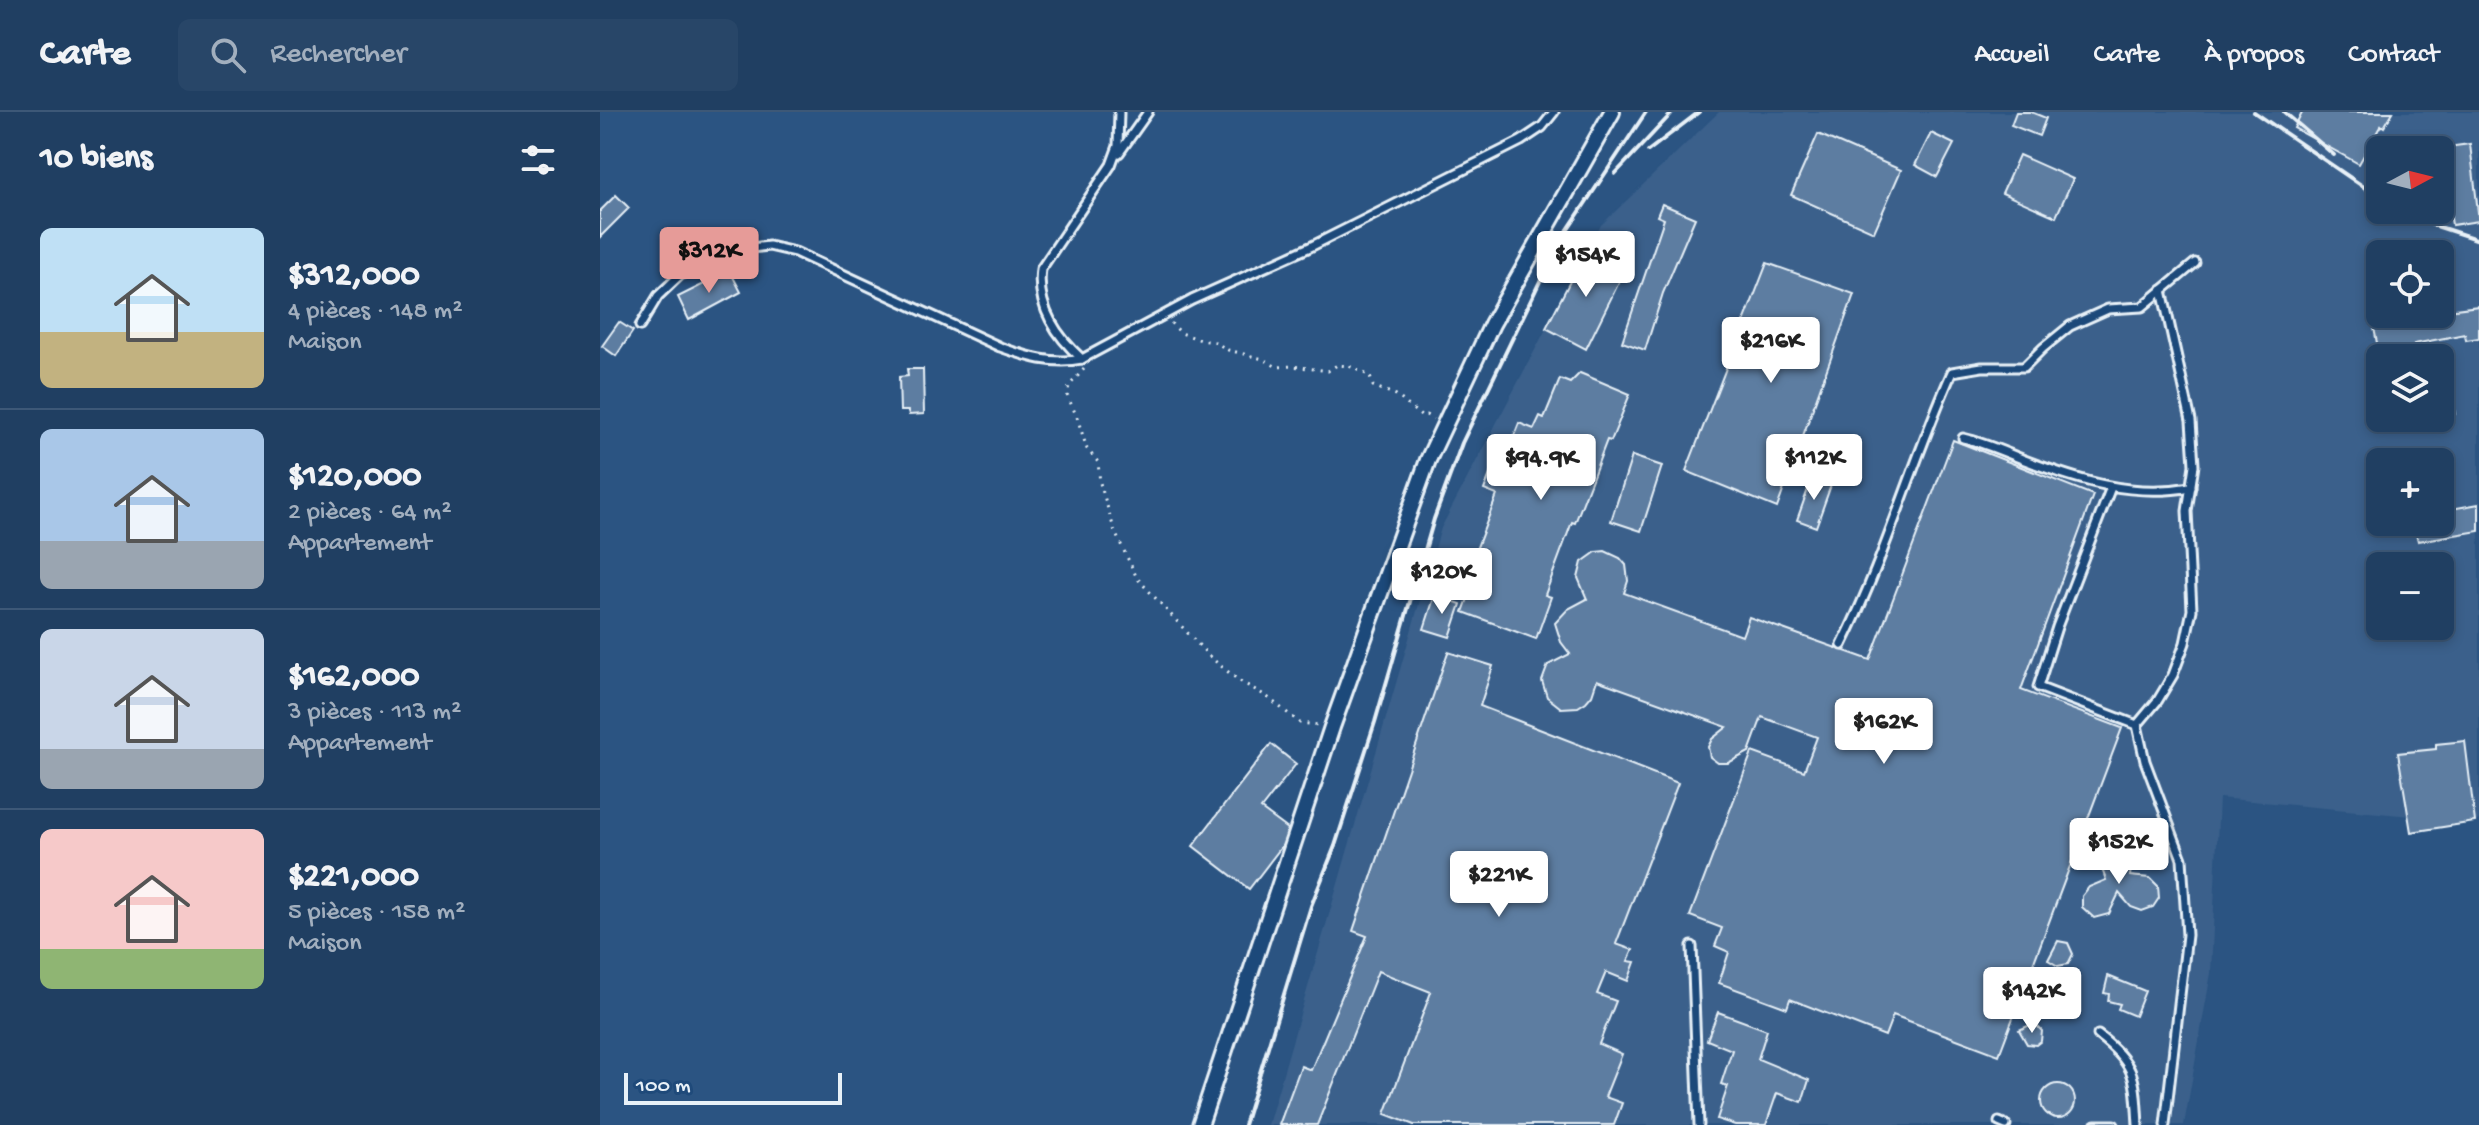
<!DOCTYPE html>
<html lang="fr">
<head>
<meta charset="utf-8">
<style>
	:root { --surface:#203f62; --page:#284668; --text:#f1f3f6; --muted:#a2afbe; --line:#3d5877; --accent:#e69b98 }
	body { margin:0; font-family:"Gochi Hand",sans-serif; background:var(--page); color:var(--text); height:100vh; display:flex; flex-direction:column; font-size:30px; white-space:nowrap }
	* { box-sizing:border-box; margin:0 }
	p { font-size:26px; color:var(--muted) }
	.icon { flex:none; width:44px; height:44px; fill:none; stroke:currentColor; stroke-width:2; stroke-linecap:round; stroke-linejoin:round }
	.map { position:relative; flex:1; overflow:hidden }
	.sheet { display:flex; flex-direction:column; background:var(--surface); width:600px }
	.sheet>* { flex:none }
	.needle { width:52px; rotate:83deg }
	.buttons { position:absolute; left:1766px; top:24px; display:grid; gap:16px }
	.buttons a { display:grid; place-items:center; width:88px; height:88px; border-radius:12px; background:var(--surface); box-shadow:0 4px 12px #0003,0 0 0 2px var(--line); font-size:40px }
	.scale { position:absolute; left:24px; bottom:20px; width:218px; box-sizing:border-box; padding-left:8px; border:4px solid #e8f1f8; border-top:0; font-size:22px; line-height:28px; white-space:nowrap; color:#e8f1f8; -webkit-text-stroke:6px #1f4a7a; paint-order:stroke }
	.price { position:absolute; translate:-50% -68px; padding:0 18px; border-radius:8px; background:#fff; color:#222; font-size:26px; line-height:52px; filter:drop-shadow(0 2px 4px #0008) }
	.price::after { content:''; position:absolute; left:50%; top:48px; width:24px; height:18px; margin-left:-12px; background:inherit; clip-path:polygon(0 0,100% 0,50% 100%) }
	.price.current { background:var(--accent); color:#111 }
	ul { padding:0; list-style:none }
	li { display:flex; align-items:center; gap:24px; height:200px; padding:0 40px }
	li+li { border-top:2px solid var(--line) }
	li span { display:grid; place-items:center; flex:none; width:224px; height:160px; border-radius:12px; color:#555 }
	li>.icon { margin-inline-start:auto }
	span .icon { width:96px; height:96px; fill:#fffc; stroke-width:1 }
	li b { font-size:34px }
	h2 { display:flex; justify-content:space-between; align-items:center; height:96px; padding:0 40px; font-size:34px }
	header { display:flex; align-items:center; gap:48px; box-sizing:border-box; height:112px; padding:0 40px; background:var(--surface); border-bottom:2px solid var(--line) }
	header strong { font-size:38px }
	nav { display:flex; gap:44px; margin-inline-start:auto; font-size:28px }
	.search { width:560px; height:72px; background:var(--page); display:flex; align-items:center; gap:20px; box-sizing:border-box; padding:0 28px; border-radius:12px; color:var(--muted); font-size:30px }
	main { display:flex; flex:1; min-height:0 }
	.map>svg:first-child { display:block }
</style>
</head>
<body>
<header>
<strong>Carte</strong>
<div class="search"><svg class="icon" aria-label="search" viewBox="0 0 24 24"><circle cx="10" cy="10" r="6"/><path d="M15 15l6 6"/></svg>Rechercher</div>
<nav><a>Accueil</a><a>Carte</a><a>À propos</a><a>Contact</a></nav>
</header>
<main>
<section class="sheet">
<h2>10 biens<svg class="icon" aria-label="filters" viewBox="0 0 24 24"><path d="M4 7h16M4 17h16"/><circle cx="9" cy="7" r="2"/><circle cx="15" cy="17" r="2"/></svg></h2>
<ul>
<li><span style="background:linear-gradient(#bfe0f5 65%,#c2b280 0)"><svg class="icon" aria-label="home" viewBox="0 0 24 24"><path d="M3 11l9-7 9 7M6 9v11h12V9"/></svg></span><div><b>$312,000</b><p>4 pièces · 148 m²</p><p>Maison</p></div></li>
<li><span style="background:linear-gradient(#a9c7e8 70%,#9aa5b1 0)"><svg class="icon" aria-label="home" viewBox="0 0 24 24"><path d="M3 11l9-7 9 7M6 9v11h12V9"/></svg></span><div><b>$120,000</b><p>2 pièces · 64 m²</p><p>Appartement</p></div></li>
<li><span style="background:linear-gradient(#c9d6e8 75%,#9aa5b1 0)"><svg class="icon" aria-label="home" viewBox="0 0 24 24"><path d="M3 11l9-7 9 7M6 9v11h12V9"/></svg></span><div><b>$162,000</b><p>3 pièces · 113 m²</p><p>Appartement</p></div></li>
<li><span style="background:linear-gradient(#f6c9c9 75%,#8fb573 0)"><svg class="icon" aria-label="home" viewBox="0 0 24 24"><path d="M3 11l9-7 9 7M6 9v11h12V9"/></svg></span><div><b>$221,000</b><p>5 pièces · 158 m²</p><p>Maison</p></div></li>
</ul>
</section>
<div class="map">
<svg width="1879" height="1013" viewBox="0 0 1879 1013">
	<rect width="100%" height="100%" fill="#2b5482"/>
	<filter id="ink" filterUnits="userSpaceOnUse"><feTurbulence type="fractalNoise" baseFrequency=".0125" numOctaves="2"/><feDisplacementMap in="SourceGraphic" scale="16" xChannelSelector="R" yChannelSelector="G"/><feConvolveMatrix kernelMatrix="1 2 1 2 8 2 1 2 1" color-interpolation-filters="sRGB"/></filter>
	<g filter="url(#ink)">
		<path fill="#3a608b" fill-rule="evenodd" d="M1119,0H1879V708L1875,710L1619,686L1611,861L1584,1013H668L841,416L1001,113ZM1780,38H1840V98H1780ZM1780,142H1840V202H1780ZM1780,246H1840V306H1780ZM1780,350H1840V410H1780ZM1780,454H1840V514H1780Z"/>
		<g fill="#5d7da1" stroke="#e8f1f8" stroke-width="2">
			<polygon points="1416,0 1431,0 1446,6 1439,24 1411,13"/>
			<polygon points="1702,0 1793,0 1784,15 1781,13 1759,52 1694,16"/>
			<polygon points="1331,21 1354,32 1337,65 1315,53"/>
			<polygon points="1218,22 1301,58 1274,120 1191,83"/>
			<polygon points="1870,32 1879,109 1852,113 1840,36"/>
			<polygon points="1419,43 1473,67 1456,105 1402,81"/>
			<polygon points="16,83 29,96 0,125 0,99"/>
			<polygon points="1062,92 1095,106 1063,181 1045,238 1022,230 1064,107 1057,104"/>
			<polygon points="986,138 1025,158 986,237 946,216"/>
			<polygon points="1167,151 1254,182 1177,396 1086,359"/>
			<polygon points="130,159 141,180 89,208 78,185"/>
			<polygon points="1879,194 1879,226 1866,228 1865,222 1814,232 1816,246 1780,246 1772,206 1794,202 1840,202 1840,199"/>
			<polygon points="19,210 33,219 16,244 2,234"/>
			<polygon points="307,257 323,257 324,302 309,303 308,299 300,299 299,265 308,264"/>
			<polygon points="980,261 1030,282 1011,329 1007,328 975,411 972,410 945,483 951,485 936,527 863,500 885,441 876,438 897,383 884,378 898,341 906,344 919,311 934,317 940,304 944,306 960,267 970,271"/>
			<polygon points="1851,281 1855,302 1840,305 1840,283"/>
			<polygon points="1353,328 1493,383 1421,578 1522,616 1399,943 1293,903 1285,924 1190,887 1187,896 1119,871 1129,840 1115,834 1122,816 1090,804 1152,640 1204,659 1217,625 1162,605 1149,640 1128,651 1118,651 1110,645 1108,635 1112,627 1127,615 997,568 992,583 986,590 978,595 961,596 947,585 942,569 948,553 970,542 961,530 955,511 968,497 987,487 978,466 982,450 996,440 1005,439 1020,446 1026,453 1028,469 1024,481 1142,524 1149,505 1270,548"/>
			<polygon points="1032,344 1062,354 1041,419 1011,409"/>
			<polygon points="1212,366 1231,373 1216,415 1197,408"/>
			<polygon points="1879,392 1879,419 1818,429 1813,410 1840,410 1840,399"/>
			<polygon points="835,483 861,492 850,525 824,517"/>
			<polygon points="848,540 893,554 880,594 1078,671 1016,832 1033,838 1028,849 1035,850 1028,869 1006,860 997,882 1016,889 999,932 1022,942 1005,985 1022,991 1014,1013 814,1013 785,1002 831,880 778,859 717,1013 679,1013 701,954 711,958 767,824 753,819"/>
			<polygon points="1865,629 1875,710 1811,720 1798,641 1836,637 1836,632"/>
			<polygon points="671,632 696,652 661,697 688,717 682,734 649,777 593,734"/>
			<polygon points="1512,734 1527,739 1532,749 1530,764 1550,766 1558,774 1559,786 1553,795 1542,799 1531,795 1519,781 1509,802 1494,806 1482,795 1482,784 1489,775 1506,768 1499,749 1503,739"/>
			<polygon points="1458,829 1468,831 1473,842 1468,852 1458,854 1448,848"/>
			<polygon points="1508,864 1545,879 1535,904 1518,897 1520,892 1508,889 1509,882 1504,881"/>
			<polygon points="1447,872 1457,875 1459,881 1458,888 1449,892 1441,888 1436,876"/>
			<polygon points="1118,900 1167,918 1158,947 1209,968 1202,990 1177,981 1166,1013 1135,1013 1117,1007 1128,974 1121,972 1132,938 1107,928"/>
			<polygon points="1430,913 1437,914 1442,919 1441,929 1436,933 1427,932 1419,918"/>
			<circle cx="1458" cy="989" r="17"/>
		</g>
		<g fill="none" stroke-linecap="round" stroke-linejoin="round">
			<g stroke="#e8f1f8" stroke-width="13">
				<g id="service">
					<polyline points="519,41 548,0"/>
					<path d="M40,214L58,184L80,163L142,137L169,134L195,140L400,235C428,245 453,253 482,247L592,188L710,135L921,29L942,15L954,0"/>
					<path d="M482,247C455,223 436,194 441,157L511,53L518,34L519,0"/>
					<path d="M1363,326C1385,331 1402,339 1422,347C1477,368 1531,386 1591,375"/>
					<polyline points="1511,375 1457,515 1438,575 1537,613 1558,588 1573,563 1585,531 1592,498 1587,399 1594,353 1591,309 1562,178"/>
					<path d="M1242,533C1286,444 1312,350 1352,260L1382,255H1424L1443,236L1470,214L1508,197L1542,195L1595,151"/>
					<polyline points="1537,613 1545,649 1582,747 1587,823 1565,1013"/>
					<polyline points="1092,834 1099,1013"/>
					<path d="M1498,923C1537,953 1535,966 1538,1013"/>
					<polyline points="1399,1010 1406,1013"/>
					<polyline points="1495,1013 1514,1013"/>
				</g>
			</g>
			<g stroke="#e8f1f8" stroke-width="20">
				<polyline id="minor" points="600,1013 732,615 828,348 892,212 1012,0"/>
			</g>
			<g stroke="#e8f1f8" stroke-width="3" stroke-dasharray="2 6" stroke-linecap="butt">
				<polyline points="571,211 581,221 601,228 615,230 628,238 663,247 677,255 693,254 728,259 737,253 749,254 770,264 773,274 796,283 822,305 826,303 833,307"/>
				<polyline points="484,257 469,274 467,283 477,305 487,337 498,350 500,371 515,420 537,466 609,544 638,568 666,584 700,611 719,613"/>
			</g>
			<use href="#service" stroke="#1f4a7a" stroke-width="7"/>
			<use href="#minor" stroke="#1f4a7a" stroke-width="14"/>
			<g stroke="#e8f1f8" stroke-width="4">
				<polyline points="1654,0 1780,86"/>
				<polyline points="1684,0 1734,43"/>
				<polyline points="1048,39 1099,0"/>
				<polyline points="1015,62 1073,0"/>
				<polyline points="1799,98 1806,104 1879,128"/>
				<polyline points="644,1013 711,794 735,734 775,610 834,407 862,331 957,134 1046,0"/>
			</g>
		</g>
	</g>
</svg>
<div class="buttons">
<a><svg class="needle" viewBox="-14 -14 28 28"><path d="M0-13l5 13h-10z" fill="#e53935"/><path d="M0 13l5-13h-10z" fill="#a2afbe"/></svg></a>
<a><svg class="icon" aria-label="locate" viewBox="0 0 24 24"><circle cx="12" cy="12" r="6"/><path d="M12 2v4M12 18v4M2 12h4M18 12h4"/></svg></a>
<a><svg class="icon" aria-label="layers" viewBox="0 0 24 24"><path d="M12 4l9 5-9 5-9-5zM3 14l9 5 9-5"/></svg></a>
<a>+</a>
<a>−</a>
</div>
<div class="scale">100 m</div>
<b class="price current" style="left:109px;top:183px">$312K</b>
<b class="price" style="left:986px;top:187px">$154K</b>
<b class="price" style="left:1171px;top:273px">$216K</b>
<b class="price" style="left:941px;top:390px">$94.9K</b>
<b class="price" style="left:1214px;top:390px">$112K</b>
<b class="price" style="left:842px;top:504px">$120K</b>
<b class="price" style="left:1284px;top:654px">$162K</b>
<b class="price" style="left:1519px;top:774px">$152K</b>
<b class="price" style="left:899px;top:807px">$221K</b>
<b class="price" style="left:1432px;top:923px">$142K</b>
</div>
</main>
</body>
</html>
